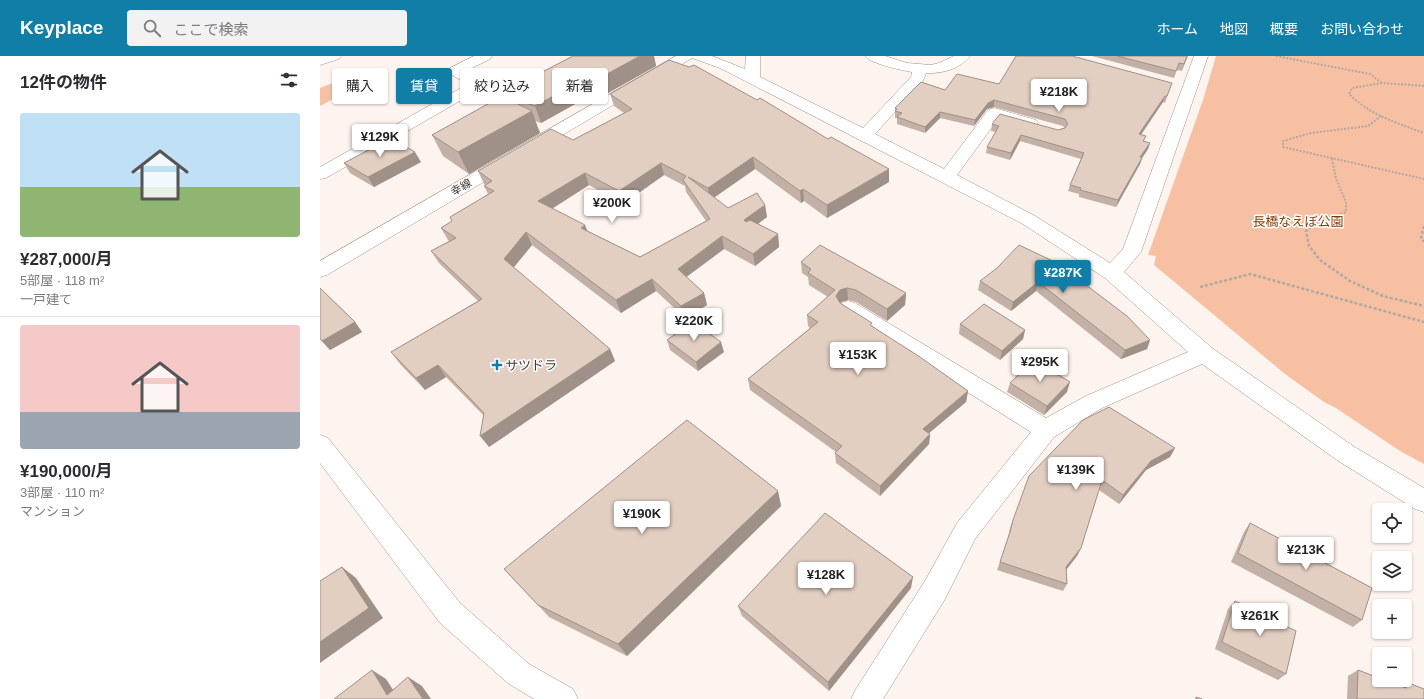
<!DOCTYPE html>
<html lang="ja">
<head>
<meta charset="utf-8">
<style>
	:root { --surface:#fff; --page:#f2f2f3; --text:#2b2b33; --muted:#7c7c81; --line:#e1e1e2; --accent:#107ea7 }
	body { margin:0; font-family:Arial,"Noto Sans JP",sans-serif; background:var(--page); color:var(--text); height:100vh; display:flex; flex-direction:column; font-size:15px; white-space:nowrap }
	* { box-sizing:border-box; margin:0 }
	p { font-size:13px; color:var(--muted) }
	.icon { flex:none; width:22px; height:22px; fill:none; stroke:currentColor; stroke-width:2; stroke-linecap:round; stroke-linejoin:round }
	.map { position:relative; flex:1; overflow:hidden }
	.panel { display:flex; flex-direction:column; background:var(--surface); width:320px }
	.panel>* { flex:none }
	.banner { position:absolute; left:12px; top:12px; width:380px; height:36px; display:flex; gap:8px }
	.tools { position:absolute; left:1052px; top:447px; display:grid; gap:8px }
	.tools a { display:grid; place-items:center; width:40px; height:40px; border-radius:4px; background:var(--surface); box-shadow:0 1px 3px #0004; font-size:20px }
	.price { position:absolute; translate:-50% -34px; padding:0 9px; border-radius:4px; background:#fff; color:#222; font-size:13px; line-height:26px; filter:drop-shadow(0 1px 2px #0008) }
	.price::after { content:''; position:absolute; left:50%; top:24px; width:12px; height:9px; margin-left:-6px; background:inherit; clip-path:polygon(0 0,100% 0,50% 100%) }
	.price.current { background:var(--accent); color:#fff }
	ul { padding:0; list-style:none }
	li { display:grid; align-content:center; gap:8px; height:212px; padding:0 20px }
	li+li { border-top:1px solid var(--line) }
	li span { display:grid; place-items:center; height:124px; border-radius:4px; color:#555 }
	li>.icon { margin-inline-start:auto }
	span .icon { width:72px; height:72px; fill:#fffc; stroke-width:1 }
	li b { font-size:17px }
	h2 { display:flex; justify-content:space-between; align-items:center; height:48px; padding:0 20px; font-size:17px }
	.pill { padding:0 14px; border-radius:4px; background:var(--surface); box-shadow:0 1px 3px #0004; font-size:14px; line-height:36px }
	.pill.current { background:var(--accent); color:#fff }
	header { display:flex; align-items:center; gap:24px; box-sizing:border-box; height:56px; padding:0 20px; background:var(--accent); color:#fff }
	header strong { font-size:19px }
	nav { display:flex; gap:22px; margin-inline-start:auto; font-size:14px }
	.search { width:280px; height:36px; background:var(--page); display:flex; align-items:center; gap:10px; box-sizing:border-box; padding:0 14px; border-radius:4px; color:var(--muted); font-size:15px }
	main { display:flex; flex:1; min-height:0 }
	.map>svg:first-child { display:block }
</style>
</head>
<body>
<header>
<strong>Keyplace</strong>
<div class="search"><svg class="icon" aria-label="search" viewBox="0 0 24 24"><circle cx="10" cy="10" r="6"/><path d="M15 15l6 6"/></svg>ここで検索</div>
<nav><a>ホーム</a><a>地図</a><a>概要</a><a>お問い合わせ</a></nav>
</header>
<main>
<section class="panel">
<h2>12件の物件<svg class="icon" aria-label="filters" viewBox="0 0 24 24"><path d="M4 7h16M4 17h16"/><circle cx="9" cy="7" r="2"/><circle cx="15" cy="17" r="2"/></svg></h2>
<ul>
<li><span style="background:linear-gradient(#bfe0f5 60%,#8fb573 0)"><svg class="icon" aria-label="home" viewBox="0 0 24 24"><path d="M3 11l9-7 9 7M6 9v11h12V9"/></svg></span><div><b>¥287,000/月</b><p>5部屋 · 118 m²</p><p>一戸建て</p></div></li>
<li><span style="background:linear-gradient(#f6c9c9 70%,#9aa5b1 0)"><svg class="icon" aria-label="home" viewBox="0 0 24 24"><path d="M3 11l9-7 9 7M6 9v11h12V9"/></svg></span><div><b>¥190,000/月</b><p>3部屋 · 110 m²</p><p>マンション</p></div></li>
</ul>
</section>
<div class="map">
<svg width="1104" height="643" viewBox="0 0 1104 643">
	<rect width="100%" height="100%" fill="#fdf4ef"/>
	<g fill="#f8c0a2">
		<polygon points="896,0 1104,0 1104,408 1080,395 1016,352 1004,346 965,318 834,209 836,200 828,199 883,44"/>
		<polygon points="33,19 46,26 0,50 0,32"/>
	</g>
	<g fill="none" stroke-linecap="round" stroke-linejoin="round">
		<g stroke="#a59186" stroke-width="1">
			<g id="minor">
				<polygon points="0,0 21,0 19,3 0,9"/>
				<polygon points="154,0 172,0 170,3 146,15 164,25 166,28 164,31 6,122 0,123 0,111 148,28 130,18 128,15 130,12"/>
				<path d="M356,0H392L425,13L426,0H440V21L543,72L591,21L592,16C581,14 551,8 545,0H565L587,7L611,9L619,7L634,0H650C641,13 621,18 606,17L603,25L555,78L624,113L668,54L674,52L716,64L718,67L716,70L710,72L678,63L637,119L715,160L790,207L803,193L874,0H888L821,196L804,216L892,292L1033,390L1104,432V456L1095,453L1017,404L882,308L782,352L734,381L655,483L625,543L563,643H531L536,633L605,525L637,467L711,376L521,257L518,252L521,247L528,245L535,247L726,362L766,340L868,296L785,222L703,168L400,12L372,2L7,219L0,221V205Z"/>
				<polygon points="0,379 8,382 140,547 209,608 253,633 258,643 214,643 189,628 120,567 0,407"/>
			</g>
		</g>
		<g stroke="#b1a8a3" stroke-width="2" stroke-dasharray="2 1.5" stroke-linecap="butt">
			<polyline points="956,0 1050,18 1062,27"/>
			<path d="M1104,30L1062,27L1032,32L1029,38C1050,59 1077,67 1104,77"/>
			<polyline points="1061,60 1048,70 991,77 963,85 963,91 1104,123"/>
			<polyline points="997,165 1026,156 1026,146 1016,123 1012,102"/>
		</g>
		<g stroke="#b1a8a3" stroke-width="2.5" stroke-dasharray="3 2" stroke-linecap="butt">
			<polyline points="999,164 986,175 989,190 1000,204 1030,225 1063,240 1104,250"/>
			<polyline points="1104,170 1101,182 1104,186"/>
			<polyline points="880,231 930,218 1104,266"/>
		</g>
		<use href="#minor" fill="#fff" fill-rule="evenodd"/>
	</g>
	<g fill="#c3b1a7" fill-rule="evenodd">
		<polygon points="253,0 334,0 336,10 281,41 275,37 221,67 215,65 220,77 149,118 123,100 112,79 181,41 180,38"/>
		<polygon points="772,0 868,0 862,15 857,14 854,22"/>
		<polygon points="852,27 845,47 843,46 821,79 826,80 824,85 830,87 828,93 822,102 820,108 796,151 759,141 759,138 748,135 750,129 761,103 700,85 690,104 666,97 667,91 676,76 671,75 672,68 738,74 745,72 743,70 674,51 667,53 654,70 620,62 605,77 577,68 577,62 575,62 575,52 625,34 679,28"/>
		<path d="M290,38L569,126L507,162L484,145L481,147L435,113L394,142L408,152L445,149L447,161L438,168L458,178L459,191L435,210L404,193L366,221L384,237L387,249L365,262L336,235L301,257L212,189L193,212L290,293L295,305L169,391L164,360L126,321L105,334L80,308L71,296L158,245L119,207L111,195L129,185L128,184L121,172L132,165L168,138L164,130L166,129L164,128L158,115L253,84L304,57L294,50ZM344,119L365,130L366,136L386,165L320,201L268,175L232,152L269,129L303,148Z"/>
		<polygon points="101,106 54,131 30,117 24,107"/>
		<polygon points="481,206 586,237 585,249 567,265 536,246 528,244 521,246 520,247 552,270 648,335 646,346 609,377 610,378 609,388 560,440 516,407 515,397 516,396 430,334 428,323 490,272 488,270 487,259 508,241 489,229 488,221 482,217"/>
		<polygon points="737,207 830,284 827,293 801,303 716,235 691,255 658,234 660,225"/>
		<polygon points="0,232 35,266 42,276 10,294 0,283"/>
		<polygon points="640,268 705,274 703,283 680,304 639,278"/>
		<polygon points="347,284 404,296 378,315 350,294"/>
		<polygon points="690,327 747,336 724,359 687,336"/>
		<polygon points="855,392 850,401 826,414 799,448 779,434 761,492 757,500 746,514 747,528 743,535 677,514 688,482 690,472 693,464"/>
		<polygon points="458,435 461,450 307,600 229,561 184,513"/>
		<polygon points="930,467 1042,564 1033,571 911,506 924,476"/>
		<polygon points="591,532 509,635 422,560 418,550"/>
		<polygon points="915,545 966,618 958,624 895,593 908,553"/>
		<polygon points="1038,614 1080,630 1086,626 1104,643 1027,643 1028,620"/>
	</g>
	<g fill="#9f9088">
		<polygon points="320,0 334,0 336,10 281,41 276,24"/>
		<polygon points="270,20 275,37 221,67 215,50"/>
		<polygon points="845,40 843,46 817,84 819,78"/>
		<polygon points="674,44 674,51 667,53 654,70 655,64 668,47"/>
		<polygon points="212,55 220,77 149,118 138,96"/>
		<polygon points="620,56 620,62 605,77 605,71"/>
		<polygon points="701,79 700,85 690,104 691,97"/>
		<polygon points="830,87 828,93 818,108 820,101"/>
		<polygon points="95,96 101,106 54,131 48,121"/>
		<polygon points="433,101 435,113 390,144 388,132"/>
		<polygon points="822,102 820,108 796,151 798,144"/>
		<polygon points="341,107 344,119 303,148 299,135"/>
		<polygon points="569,113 569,126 507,162 507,149"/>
		<polygon points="265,117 269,129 224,158 218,145"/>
		<polygon points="483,133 484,145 481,147 480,135"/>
		<polygon points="445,149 447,161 426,177 424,164"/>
		<polygon points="265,169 270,181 261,172"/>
		<polygon points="206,176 212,189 190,216 184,203"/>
		<polygon points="458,178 459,191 435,210 433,198"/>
		<polygon points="402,180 404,193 361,225 358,213"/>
		<polygon points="332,223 336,235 301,257 296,244"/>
		<polygon points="718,226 716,235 691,255 693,246"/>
		<polygon points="527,232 528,244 521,246 517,251 516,240 520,234"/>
		<polygon points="384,237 387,249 365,262 361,250"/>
		<polygon points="586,237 585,249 567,265 567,253"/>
		<polygon points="35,266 42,276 10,294 2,285"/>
		<polygon points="705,274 703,283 680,304 682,295"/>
		<polygon points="830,284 827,293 801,303 805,294"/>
		<polygon points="401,286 404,296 378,315 376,306"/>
		<polygon points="290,293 295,305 169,391 160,380"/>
		<polygon points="118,309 126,321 105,334 96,322"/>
		<polygon points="750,326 747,336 724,359 727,350"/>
		<polygon points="648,335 646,346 602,383 603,373"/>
		<polygon points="610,378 609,388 560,440 560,430"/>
		<polygon points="855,392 850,401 826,414 799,448 803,439 831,405"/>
		<polygon points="458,435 461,450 307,600 298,588"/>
		<polygon points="761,492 757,500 742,519 746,511"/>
		<polygon points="22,511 36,522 63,562 0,607 0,586"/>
		<polygon points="593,521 591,532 509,635 508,626"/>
		<polygon points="52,614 66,623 79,643 67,639"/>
		<polygon points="88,621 102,630 111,643 103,643"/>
	</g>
	<g fill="#e3cec2" stroke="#9f9088" fill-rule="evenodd">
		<polygon points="253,0 320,0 276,24 270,20 215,50 180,38"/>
		<polygon points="696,0 752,0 852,27 847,40 845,40 819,78 826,80 823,85 830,87 820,101 822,102 798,144 760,134 761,132 750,129 764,97 701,79 691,97 667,91 679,70 672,68 680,58 738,74 745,72 748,68 745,63 674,44 668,47 655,64 620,56 605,71 577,61 582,57 575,55 577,53 575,52 601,26 625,34 637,18 679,28"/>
		<polygon points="797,0 867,0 864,8 859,7 856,15"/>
		<path d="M349,4L369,11L374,9L437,44L440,42L508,83L511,81L569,113L507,149L483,133L480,135L433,101L388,132L368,121L408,152L437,137L445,149L424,164L426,166L430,164L458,178L433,198L402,180L358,213L384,237L361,250L332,223L296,244L206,176L184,203L290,293L160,380L164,357L118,309L96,322L71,296L162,243L111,195L136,182L121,172L132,165L130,161L174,135L164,130L172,125L158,115L231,73L253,84L312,53L290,38ZM341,107L366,120L363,124L390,163L320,201L261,172L265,169L218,145L265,117L299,135Z"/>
		<polygon points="182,40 212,55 138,96 112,79"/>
		<polygon points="71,82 95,96 48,121 24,107"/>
		<polygon points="500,189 586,237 567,253 536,234 527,232 520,234 516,240 520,247 552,267 550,269 600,301 648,335 603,373 610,378 560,430 515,397 522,390 428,323 498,266 487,259 515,234 488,217 491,213 481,206"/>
		<polygon points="699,189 737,207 807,260 830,284 805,294 718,226 693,246 660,225 677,212"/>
		<polygon points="0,232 35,266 2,285 0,282"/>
		<polygon points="664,248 705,274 682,295 640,268"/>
		<polygon points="373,266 401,286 376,306 347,284"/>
		<polygon points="714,304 750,326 727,350 690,327"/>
		<polygon points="789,351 855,392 831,405 803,439 782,424 761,492 746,511 747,528 680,506 690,476 693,464 709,420 763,364"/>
		<polygon points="367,364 458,435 298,588 218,549 184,513"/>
		<polygon points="505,457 593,521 508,626 418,550"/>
		<polygon points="930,467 1052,532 1042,564 918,497"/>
		<polygon points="22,511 49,552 0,586 0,525"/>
		<polygon points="915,545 976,575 966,618 902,586"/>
		<polygon points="52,614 67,639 88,621 103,643 14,643"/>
		<polygon points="1038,614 1059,622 1059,624 1065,624 1086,632 1086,626 1104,633 1104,643 1037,643"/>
		<polygon points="876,641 882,643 876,643"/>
	</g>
	<path fill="#107ea7" stroke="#fff" stroke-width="1.5" d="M175 303h4v4h4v4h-4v4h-4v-4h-4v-4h4z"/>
	<g text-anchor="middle" stroke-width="3" stroke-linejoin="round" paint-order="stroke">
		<g font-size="11" fill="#433b36" stroke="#fff">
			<text transform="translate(141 131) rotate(-30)" y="4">幸線</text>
		</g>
		<g font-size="13" fill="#883d00" stroke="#fff">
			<text x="978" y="170">長橋なえぼ公園</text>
		</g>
		<g font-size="13" fill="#433b36" stroke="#fff" text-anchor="start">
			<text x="185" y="314">サツドラ</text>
		</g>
	</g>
</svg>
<div class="tools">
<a><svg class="icon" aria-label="locate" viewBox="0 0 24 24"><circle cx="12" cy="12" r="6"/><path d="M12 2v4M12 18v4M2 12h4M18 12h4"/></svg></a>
<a><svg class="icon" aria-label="layers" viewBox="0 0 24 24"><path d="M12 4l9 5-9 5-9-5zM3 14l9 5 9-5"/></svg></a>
<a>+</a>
<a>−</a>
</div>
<b class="price" style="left:739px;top:57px">¥218K</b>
<b class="price" style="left:60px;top:102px">¥129K</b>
<b class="price" style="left:292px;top:168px">¥200K</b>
<b class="price current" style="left:743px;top:238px">¥287K</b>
<b class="price" style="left:374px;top:286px">¥220K</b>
<b class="price" style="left:538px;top:320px">¥153K</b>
<b class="price" style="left:720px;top:327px">¥295K</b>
<b class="price" style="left:756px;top:435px">¥139K</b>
<b class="price" style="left:322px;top:479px">¥190K</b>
<b class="price" style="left:986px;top:515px">¥213K</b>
<b class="price" style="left:506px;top:540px">¥128K</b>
<b class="price" style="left:940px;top:581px">¥261K</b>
<div class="banner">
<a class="pill">購入</a>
<a class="pill current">賃貸</a>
<a class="pill">絞り込み</a>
<a class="pill">新着</a>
</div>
</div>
</main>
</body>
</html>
